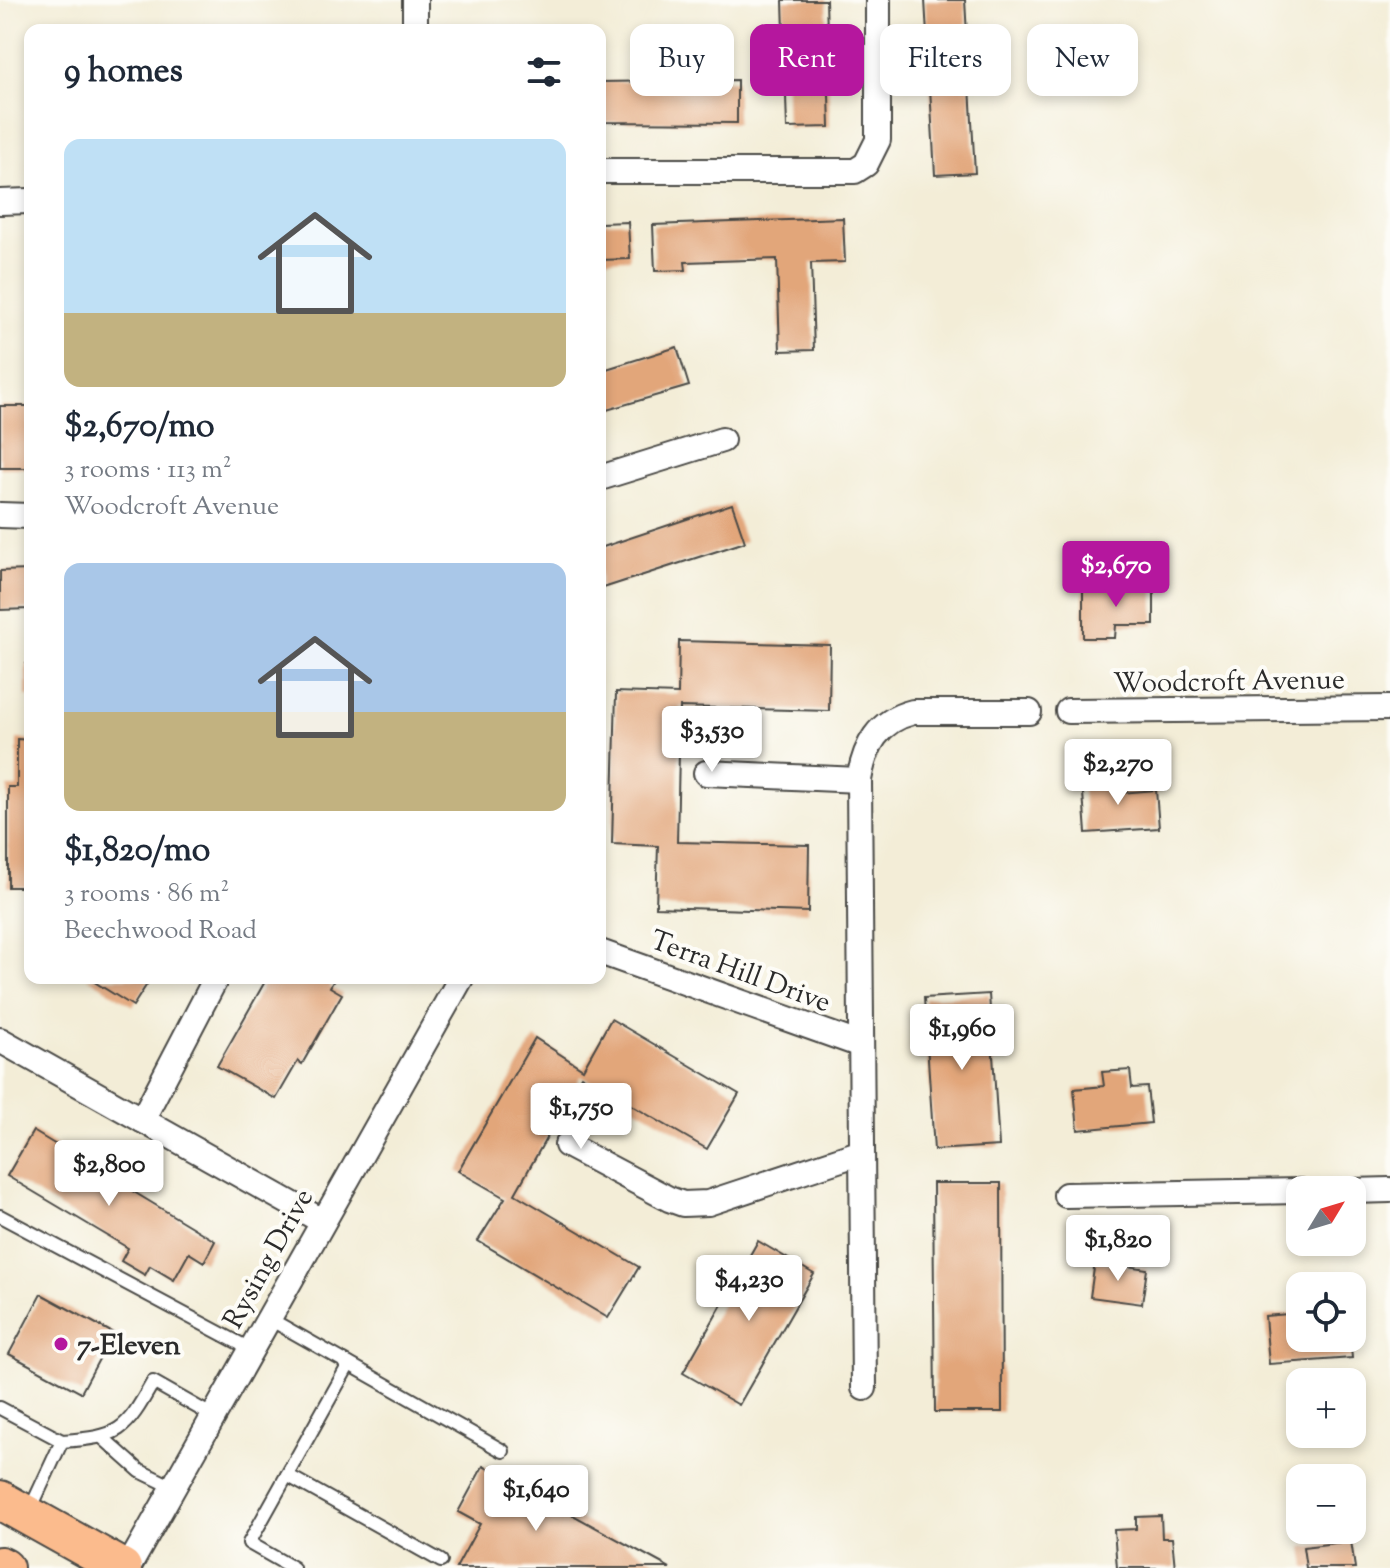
<!DOCTYPE html>
<html lang="en">
<head>
<meta charset="utf-8">
<style>
	:root { --surface:#fff; --page:#f6f6f7; --text:#1f2937; --muted:#747a83; --accent:#b5179e }
	body { margin:0; font-family:"Sorts Mill Goudy",serif; background:var(--page); color:var(--text); height:100vh; display:flex; flex-direction:column; font-size:30px; white-space:nowrap }
	* { box-sizing:border-box; margin:0 }
	p { font-size:26px; color:var(--muted) }
	.icon { flex:none; width:44px; height:44px; fill:none; stroke:currentColor; stroke-width:2; stroke-linecap:round; stroke-linejoin:round }
	.map { position:relative; flex:1; overflow:hidden }
	.panel { position:absolute; left:24px; top:24px; width:582px; height:960px; display:flex; flex-direction:column; background:var(--surface); border-radius:16px; box-shadow:0 4px 12px #0003 }
	.panel>* { flex:none }
	.banner { position:absolute; left:630px; top:24px; width:640px; height:72px; display:flex; gap:16px }
	.needle { width:52px; rotate:52deg }
	.controls { position:absolute; left:1286px; top:1176px; display:grid; gap:16px }
	.controls a { display:grid; place-items:center; width:80px; height:80px; border-radius:16px; background:var(--surface); box-shadow:0 4px 12px #0003; font-size:40px }
	.price { position:absolute; translate:-50% -68px; padding:0 18px; border-radius:8px; background:#fff; color:#222; font-size:26px; line-height:52px; filter:drop-shadow(0 2px 4px #0008) }
	.price::after { content:''; position:absolute; left:50%; top:48px; width:24px; height:18px; margin-left:-12px; background:inherit; clip-path:polygon(0 0,100% 0,50% 100%) }
	.price.current { background:var(--accent); color:#fff }
	ul { padding:0; list-style:none }
	li { display:grid; align-content:center; gap:16px; height:424px; padding:0 40px }
	li span { display:grid; place-items:center; height:248px; border-radius:16px; color:#555 }
	li>.icon { margin-inline-start:auto }
	span .icon { width:144px; height:144px; fill:#fffc; stroke-width:1 }
	li b { font-size:34px }
	h2 { display:flex; justify-content:space-between; align-items:center; height:96px; padding:0 40px; font-size:34px }
	.pill { padding:0 28px; border-radius:16px; background:var(--surface); box-shadow:0 4px 12px #0003; font-size:28px; line-height:72px }
	.pill.current { background:var(--accent); color:#fff }
	.map>svg:first-child { display:block }
</style>
</head>
<body>
<div class="map">
<svg width="1390" height="1568" viewBox="0 0 1390 1568">
	<rect width="100%" height="100%" fill="#fdfcf7"/>
	<filter id="ink" filterUnits="userSpaceOnUse"><feTurbulence type="fractalNoise" baseFrequency=".0125" numOctaves="2"/><feDisplacementMap in="SourceGraphic" scale="16" xChannelSelector="R" yChannelSelector="G"/><feConvolveMatrix kernelMatrix="1 2 1 2 8 2 1 2 1" color-interpolation-filters="sRGB"/></filter>
	<filter id="wash" filterUnits="userSpaceOnUse"><feTurbulence type="fractalNoise" baseFrequency=".006" numOctaves="4" result="noise"/><feDisplacementMap in="SourceGraphic" scale="32" xChannelSelector="R" yChannelSelector="G"/><feGaussianBlur stdDeviation="1.8" result="paint"/><feColorMatrix in="noise" values="0 0 0 0 0 0 0 0 0 0 0 0 0 0 0 0 0 1.4 0 .05"/><feComposite in="paint" operator="in"/></filter>
	<g filter="url(#wash)">
		<rect width="100%" height="100%" fill="#f3edd7"/>
		<g id="blocks">
			<g fill="#e2a67a">
				<polygon points="783,0 826,0 830,127 787,128"/>
				<polygon points="925,0 965,0 975,173 935,175"/>
				<polygon points="737,80 737,123 600,122 600,82"/>
				<polygon points="843,218 845,262 811,263 814,350 780,351 777,259 685,262 686,270 655,271 653,225"/>
				<polygon points="628,222 630,259 600,260 600,223"/>
				<polygon points="677,347 689,386 600,412 600,371"/>
				<polygon points="0,406 29,406 30,468 0,468"/>
				<polygon points="732,504 745,542 600,589 600,548"/>
				<polygon points="30,570 30,609 0,610 0,571"/>
				<polygon points="1083,585 1154,586 1154,625 1116,625 1115,638 1083,638"/>
				<polygon points="679,641 830,645 829,711 680,707 677,842 809,845 808,912 656,907 658,846 612,844 616,692 678,694"/>
				<rect x="26" y="664" width="4" height="32"/>
				<polygon points="17,739 30,740 30,887 8,887 8,787 17,787"/>
				<polygon points="1120,777 1121,793 1156,790 1159,828 1086,833 1082,780"/>
				<polygon points="88,978 151,978 133,1006"/>
				<polygon points="267,978 335,978 330,987 342,994 302,1064 298,1061 276,1099 217,1066"/>
				<polygon points="989,994 999,1146 934,1150 924,998"/>
				<polygon points="611,1019 739,1094 707,1149 581,1076 515,1194 639,1267 608,1318 478,1241 505,1198 458,1171 535,1038 583,1069"/>
				<polygon points="1130,1070 1132,1088 1147,1087 1151,1123 1078,1130 1074,1089 1104,1086 1102,1072"/>
				<polygon points="33,1131 215,1241 204,1262 189,1253 174,1280 150,1266 145,1275 121,1261 128,1248 7,1176"/>
				<polygon points="933,1183 1001,1183 1002,1412 935,1412"/>
				<polygon points="758,1241 814,1274 739,1405 683,1373"/>
				<polygon points="1095,1261 1147,1269 1142,1304 1090,1297"/>
				<polygon points="41,1294 113,1333 81,1393 9,1354"/>
				<polygon points="1300,1313 1300,1338 1350,1338 1352,1358 1269,1364 1265,1316"/>
				<polygon points="483,1466 670,1568 456,1568 480,1524 458,1512"/>
				<polygon points="1161,1516 1162,1538 1172,1538 1175,1568 1117,1568 1114,1530 1136,1529 1136,1517"/>
				<polygon points="1351,1541 1355,1568 1306,1568 1303,1547"/>
			</g>
		</g>
	</g>
	<g filter="url(#ink)">
		<use href="#blocks" fill-opacity="0" stroke="#494845" stroke-width="2"/>
		<g fill="none" stroke-linecap="round" stroke-linejoin="round">
			<g stroke="#494845" stroke-width="16">
				<g id="service">
					<polyline points="0,1216 250,1349"/>
					<polyline points="268,1318 503,1451"/>
					<polyline points="0,1408 62,1441 29,1512"/>
					<polyline points="103,1438 140,1471 173,1487"/>
					<path d="M62,1441C120,1437 125,1432 153,1382L213,1416"/>
					<polyline points="287,1475 441,1561"/>
					<polyline points="293,1568 249,1543 349,1364"/>
				</g>
			</g>
			<g stroke="#494845" stroke-width="28">
				<g id="minor">
					<polyline points="415,0 415,30"/>
					<polyline points="600,171 855,171 866,164 878,140 878,0"/>
					<polyline points="0,202 30,201"/>
					<polyline points="600,478 722,440"/>
					<polyline points="0,515 30,516"/>
					<polyline points="1068,711 1390,708"/>
					<polyline points="706,773 859,780"/>
					<polyline points="600,952 861,1045"/>
					<polyline points="0,1040 322,1221"/>
					<polyline points="142,1120 216,978"/>
					<polyline points="567,1145 669,1199 683,1204 708,1203 862,1152"/>
					<polyline points="1352,1191 1390,1190"/>
					<polyline points="1066,1195 1300,1191"/>
					<path d="M864,1388L859,780C865,746 877,721 913,712H1029"/>
					<polyline points="128,1568 461,978"/>
				</g>
			</g>
			<g stroke="#494845" stroke-width="42">
				<g id="primary">
					<polyline points="0,1500 122,1568"/>
					<polyline points="0,1566 4,1568"/>
				</g>
			</g>
			<use href="#service" stroke="#fff" stroke-width="12"/>
			<use href="#minor" stroke="#fff" stroke-width="24"/>
			<use href="#primary" stroke="#fbbb8d" stroke-width="38"/>
		</g>
	</g>
	<circle fill="#b5179e" stroke="#fdfcf7" stroke-width="3" cx="61" cy="1344" r="8"/>
	<g text-anchor="middle" stroke-width="8" stroke-linejoin="round" paint-order="stroke">
		<g font-size="28" fill="#2b2b2b" stroke="#fdfcf7">
			<text transform="translate(1229 680) rotate(-1)" y="10">Woodcroft Avenue</text>
			<text transform="translate(741 970) rotate(20)" y="10">Terra Hill Drive</text>
			<text transform="translate(267 1258) rotate(-61)" y="10">Rysing Drive</text>
		</g>
		<g font-size="28" font-weight="bold" fill="#2b2b2b" stroke="#fdfcf7" text-anchor="start">
			<text x="77" y="1354">7-Eleven</text>
		</g>
	</g>
</svg>
<div class="controls">
<a><svg class="needle" viewBox="-14 -14 28 28"><path d="M0-13l5 13h-10z" fill="#e53935"/><path d="M0 13l5-13h-10z" fill="#747a83"/></svg></a>
<a><svg class="icon" aria-label="locate" viewBox="0 0 24 24"><circle cx="12" cy="12" r="6"/><path d="M12 2v4M12 18v4M2 12h4M18 12h4"/></svg></a>
<a>+</a>
<a>−</a>
</div>
<b class="price current" style="left:1116px;top:609px">$2,670</b>
<b class="price" style="left:712px;top:774px">$3,530</b>
<b class="price" style="left:1118px;top:807px">$2,270</b>
<b class="price" style="left:962px;top:1072px">$1,960</b>
<b class="price" style="left:581px;top:1151px">$1,750</b>
<b class="price" style="left:109px;top:1208px">$2,800</b>
<b class="price" style="left:1118px;top:1283px">$1,820</b>
<b class="price" style="left:749px;top:1323px">$4,230</b>
<b class="price" style="left:536px;top:1533px">$1,640</b>
<div class="banner">
<a class="pill">Buy</a>
<a class="pill current">Rent</a>
<a class="pill">Filters</a>
<a class="pill">New</a>
</div>
<section class="panel">
<h2>9 homes<svg class="icon" aria-label="filters" viewBox="0 0 24 24"><path d="M4 7h16M4 17h16"/><circle cx="9" cy="7" r="2"/><circle cx="15" cy="17" r="2"/></svg></h2>
<ul>
<li><span style="background:linear-gradient(#bfe0f5 70%,#c2b280 0)"><svg class="icon" aria-label="home" viewBox="0 0 24 24"><path d="M3 11l9-7 9 7M6 9v11h12V9"/></svg></span><div><b>$2,670/mo</b><p>3 rooms · 113 m²</p><p>Woodcroft Avenue</p></div></li>
<li><span style="background:linear-gradient(#a9c7e8 60%,#c2b280 0)"><svg class="icon" aria-label="home" viewBox="0 0 24 24"><path d="M3 11l9-7 9 7M6 9v11h12V9"/></svg></span><div><b>$1,820/mo</b><p>3 rooms · 86 m²</p><p>Beechwood Road</p></div></li>
</ul>
</section>
</div>
</body>
</html>
